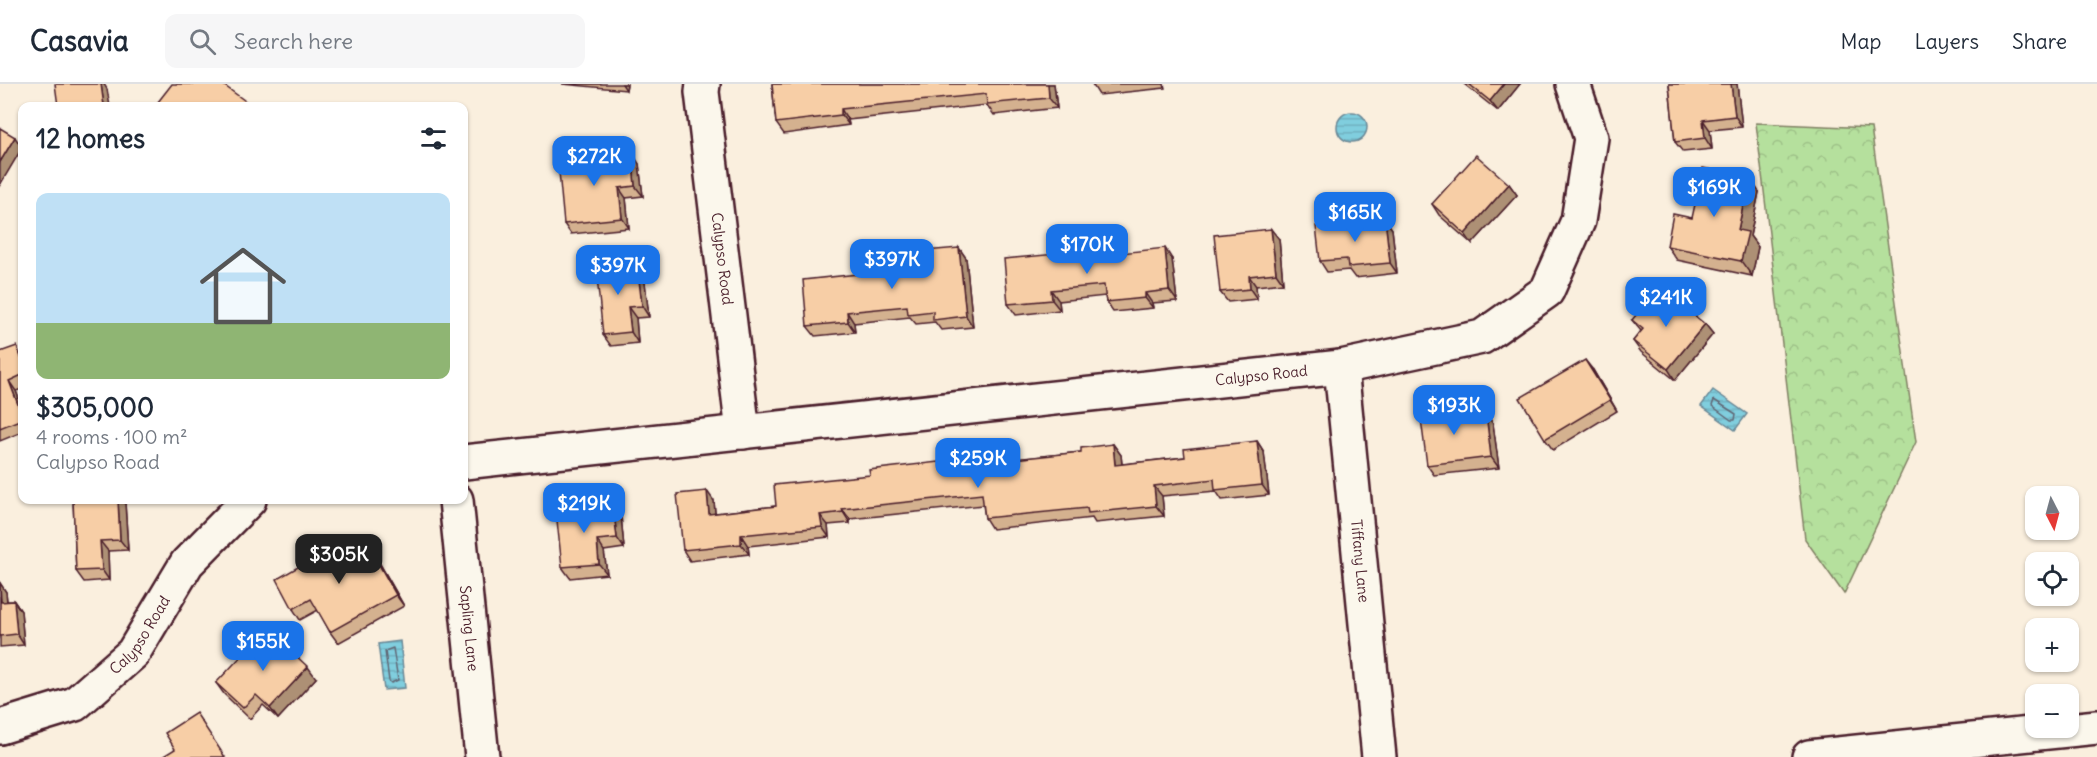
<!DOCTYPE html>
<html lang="en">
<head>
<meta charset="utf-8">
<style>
	:root { --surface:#fff; --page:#f6f6f7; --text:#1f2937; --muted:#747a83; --line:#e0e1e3; --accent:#1a73e8 }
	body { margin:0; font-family:Delius,sans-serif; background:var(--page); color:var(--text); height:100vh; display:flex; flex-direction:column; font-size:22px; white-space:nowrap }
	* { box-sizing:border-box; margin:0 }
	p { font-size:20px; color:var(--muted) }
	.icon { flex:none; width:33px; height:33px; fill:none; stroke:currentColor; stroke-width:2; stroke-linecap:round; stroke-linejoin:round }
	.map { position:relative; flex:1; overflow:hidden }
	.sheet { position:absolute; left:18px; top:18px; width:450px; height:402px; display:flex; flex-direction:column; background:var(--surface); border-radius:12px; box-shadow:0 2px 4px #0004 }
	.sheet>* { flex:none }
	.needle { width:39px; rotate:174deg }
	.tools { position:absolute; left:2025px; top:402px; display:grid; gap:12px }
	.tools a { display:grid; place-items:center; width:54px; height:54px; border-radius:12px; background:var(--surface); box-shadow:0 2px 4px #0004; font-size:30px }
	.price { position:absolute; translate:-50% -51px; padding:0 14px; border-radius:12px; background:var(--accent); color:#fff; font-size:20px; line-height:39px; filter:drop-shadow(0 2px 3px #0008) }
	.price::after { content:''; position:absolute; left:50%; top:36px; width:18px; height:14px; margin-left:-9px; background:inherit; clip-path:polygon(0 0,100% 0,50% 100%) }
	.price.current { background:#222; color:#fff }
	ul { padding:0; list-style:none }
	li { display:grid; align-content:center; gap:12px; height:318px; padding:0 18px }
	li+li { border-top:2px solid var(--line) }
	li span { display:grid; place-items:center; height:186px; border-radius:12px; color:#555 }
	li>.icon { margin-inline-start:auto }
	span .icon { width:108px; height:108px; fill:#fffc; stroke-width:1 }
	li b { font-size:26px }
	h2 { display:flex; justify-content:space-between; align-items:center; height:72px; padding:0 18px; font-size:26px }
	header { display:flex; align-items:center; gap:36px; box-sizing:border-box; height:84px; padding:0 30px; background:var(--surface); border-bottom:2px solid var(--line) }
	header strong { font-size:28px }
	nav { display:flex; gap:33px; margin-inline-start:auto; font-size:21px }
	.search { width:420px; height:54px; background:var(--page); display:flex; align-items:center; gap:15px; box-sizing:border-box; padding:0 21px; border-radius:12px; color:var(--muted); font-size:22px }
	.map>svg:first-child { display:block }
</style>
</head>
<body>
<header>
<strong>Casavia</strong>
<div class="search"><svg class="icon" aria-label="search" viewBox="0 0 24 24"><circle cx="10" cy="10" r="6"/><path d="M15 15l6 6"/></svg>Search here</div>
<nav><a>Map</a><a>Layers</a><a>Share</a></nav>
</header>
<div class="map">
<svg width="2097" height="673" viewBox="0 0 2097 673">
	<defs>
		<pattern id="forest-crowns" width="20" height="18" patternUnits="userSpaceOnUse" patternTransform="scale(1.5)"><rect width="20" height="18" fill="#b5e09d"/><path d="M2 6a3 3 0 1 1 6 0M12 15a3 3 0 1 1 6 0" fill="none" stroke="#9dc087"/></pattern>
		<pattern id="water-rules" width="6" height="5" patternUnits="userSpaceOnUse" patternTransform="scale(1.5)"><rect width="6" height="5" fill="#80cede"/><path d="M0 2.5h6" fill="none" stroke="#70b0bf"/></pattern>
	</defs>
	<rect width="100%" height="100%" fill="#faefde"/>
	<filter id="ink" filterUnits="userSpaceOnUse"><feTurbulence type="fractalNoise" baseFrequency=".0167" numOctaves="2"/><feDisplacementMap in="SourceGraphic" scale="12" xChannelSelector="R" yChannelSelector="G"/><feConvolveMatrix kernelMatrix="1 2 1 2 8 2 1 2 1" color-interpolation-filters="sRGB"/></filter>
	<g filter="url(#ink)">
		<polygon fill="url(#forest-crowns)" stroke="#808064" stroke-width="1.5" points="1756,39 1871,44 1916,358 1844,510 1805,455"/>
		<g fill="url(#water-rules)" stroke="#6a8896" stroke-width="1.5">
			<circle cx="1352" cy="43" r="15"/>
			<polygon points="1713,306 1747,330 1735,346 1701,322"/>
			<polygon points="400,557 405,604 384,606 378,560"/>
		</g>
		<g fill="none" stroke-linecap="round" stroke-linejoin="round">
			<g stroke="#606573" stroke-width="1.5">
				<polygon points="1714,316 1736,330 1735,336 1731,336 1712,322"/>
				<polygon points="393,564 398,596 391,599 389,597 385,567"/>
			</g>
			<g stroke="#4a1f2b" stroke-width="38">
				<g id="minor">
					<path id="s1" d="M703,0L702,8L743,348"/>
					<path id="s2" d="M1341,283L1379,673"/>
					<path id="s3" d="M464,378L1341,283L1482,253L1547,207L1578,137L1591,54L1573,0"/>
					<path id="s4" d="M456,416L482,673"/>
					<path id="s5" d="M0,643L75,620L133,569L187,479L249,416"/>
					<polyline points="1809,673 2097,643"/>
				</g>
			</g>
			<use href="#minor" stroke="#fbf7ec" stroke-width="33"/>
		</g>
		<g fill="#d4b18f" stroke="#4a1f2b" stroke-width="1.5">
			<polygon points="562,0 627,0 626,6"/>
			<polygon points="772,0 1054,0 1057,24 994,31 987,21 848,36 849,41 784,50 776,39"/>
			<polygon points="1092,0 1164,0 1165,4 1099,11"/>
			<polygon points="1464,0 1520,0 1498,27"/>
			<polygon points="1669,0 1737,0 1742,43 1710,46 1712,65 1683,68 1675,58"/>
			<polygon points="632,69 639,80 643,112 626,114 629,144 571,150 564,140"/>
			<polygon points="1509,100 1517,111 1472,160 1439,131 1432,120"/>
			<polygon points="1759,108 1750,152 1758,163 1752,192 1677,176 1667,162 1692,134"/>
			<polygon points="1385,135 1392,145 1397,189 1355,194 1349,186 1327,188 1320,177"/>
			<polygon points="1279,155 1283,199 1256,202 1257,215 1228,218 1220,208"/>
			<polygon points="959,164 966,174 973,243 941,246 935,238 916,240 910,233 854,239 855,248 815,252 807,242 904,185"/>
			<polygon points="1071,175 1172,175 1177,217 1152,219 1153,224 1113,228 1106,218 1105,212 1059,217 1060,226 1016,231 1008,220"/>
			<polygon points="644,190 649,233 636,234 638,259 611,262 603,251"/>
			<polygon points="1632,236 1705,240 1713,250 1675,296 1641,268 1633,257 1641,247"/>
			<polygon points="0,268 22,270 22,305 16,307 22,323 22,348 0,357"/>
			<polygon points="1593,286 1617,327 1553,366 1545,355"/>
			<polygon points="1486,329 1493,340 1499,384 1434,391 1427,381 1463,332"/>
			<polygon points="1257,357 1264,368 1269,411 1222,416 1216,407 1162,412 1164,432 1095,439 1092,434 992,445 985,434 983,421 850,435 850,439 828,441 829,453 748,462 749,470 690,477 683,466 714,417 715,429 776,422 950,382 1081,368 1113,360 1121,371 1122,380 1185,373"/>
			<polygon points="73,416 123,416 125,419 128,466 108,467 109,496 84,498 76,487"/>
			<polygon points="621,432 624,464 604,467 607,490 570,494 562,483"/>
			<polygon points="365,456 372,466 404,522 338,559 330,548 318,526 300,536 293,525 319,471 324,478"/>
			<polygon points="0,499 6,508 7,517 14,517 21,527 24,561 0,563"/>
			<polygon points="316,594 278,635 263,621 250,635 224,610 216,599"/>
		</g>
		<g fill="#ad9074" stroke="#4a1f2b" stroke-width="1.5">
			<polygon points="101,0 104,0 107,5 110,22 104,22"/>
			<polygon points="622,0 627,0 626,6"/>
			<polygon points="1048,0 1054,0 1057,24 1049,14"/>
			<polygon points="1504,0 1520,0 1498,27 1490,17"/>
			<polygon points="1731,0 1737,0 1742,43 1735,32"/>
			<polygon points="841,25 848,36 849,41 841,31"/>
			<polygon points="1703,36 1710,46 1712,65 1705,54"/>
			<polygon points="15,53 22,64 0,101 0,78"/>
			<polygon points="632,69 639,80 643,112 635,102"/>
			<polygon points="1749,93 1759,108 1750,152 1758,163 1752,192 1741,177 1738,146"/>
			<polygon points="1509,100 1517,111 1472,160 1465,150"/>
			<polygon points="619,104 626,114 629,144 622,134"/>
			<polygon points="1385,135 1392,145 1397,189 1390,179"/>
			<polygon points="1271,145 1279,155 1283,199 1276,189"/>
			<polygon points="959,164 966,174 973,243 966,232"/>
			<polygon points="1165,164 1172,175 1177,217 1169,206"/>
			<polygon points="637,179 644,190 649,233 642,222"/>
			<polygon points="1249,192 1256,202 1257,215 1250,205"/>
			<polygon points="1051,206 1059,217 1060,226 1052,216"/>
			<polygon points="1145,209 1152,219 1153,224 1145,214"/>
			<polygon points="628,223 636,234 638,259 631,248"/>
			<polygon points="847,228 854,239 855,248 848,238"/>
			<polygon points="1705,240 1713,250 1675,296 1668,285"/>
			<polygon points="1585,276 1593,286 1617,327 1610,316"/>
			<polygon points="9,297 16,307 22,323 22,331"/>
			<polygon points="1456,322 1463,333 1457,333"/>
			<polygon points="1486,329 1493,340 1499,384 1491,373"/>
			<polygon points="1257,357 1264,368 1269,411 1262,401"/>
			<polygon points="1113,360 1121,371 1123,391 1115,381"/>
			<polygon points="1154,402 1162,412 1164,432 1156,422"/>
			<polygon points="707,407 714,417 716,440 709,430"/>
			<polygon points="118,416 123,416 125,419 128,466 120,456"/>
			<polygon points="613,421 621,432 624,464 617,454"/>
			<polygon points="842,425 850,435 850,439 843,428"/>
			<polygon points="820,431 828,441 829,453 822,443"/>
			<polygon points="741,451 748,462 749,470 741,460"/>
			<polygon points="365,456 372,466 404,522 396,511"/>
			<polygon points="597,456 604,467 607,490 599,480"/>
			<polygon points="100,457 108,467 109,496 102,486"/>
			<polygon points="0,499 6,508 8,528 1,518"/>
			<polygon points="14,517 21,527 24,561 17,550"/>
			<polygon points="308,583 316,594 278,635 270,624"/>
		</g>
		<g fill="#f7cea6" stroke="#4a1f2b" stroke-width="1.5">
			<polygon points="55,0 101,0 104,22 58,22"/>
			<polygon points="172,0 222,0 252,22 163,22 158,18"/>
			<polygon points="772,0 1048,0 1049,14 987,20 986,10 841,25 841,31 776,39"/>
			<polygon points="1469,0 1504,0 1490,17"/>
			<polygon points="1669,0 1731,0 1735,32 1703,36 1705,54 1675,58"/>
			<polygon points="0,44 15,53 0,78"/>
			<polygon points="632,69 635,102 619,104 622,134 564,140 558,77"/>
			<polygon points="1476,71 1509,100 1465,150 1432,120"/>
			<polygon points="1703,84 1749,93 1738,146 1748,148 1741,177 1667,162 1673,130 1692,134"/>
			<polygon points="1385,135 1390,179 1348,183 1347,175 1320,177 1316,142"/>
			<polygon points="1271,145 1276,189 1249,192 1250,205 1220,208 1214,151"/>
			<polygon points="959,164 966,232 933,236 933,227 908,230 907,222 847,228 848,238 807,242 803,196 904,185 902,169"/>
			<polygon points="1165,164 1169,206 1145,209 1145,214 1106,218 1104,201 1051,206 1052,216 1008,220 1004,175 1067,169 1068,175"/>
			<polygon points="637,179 642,222 628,223 631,248 603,251 596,184"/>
			<polygon points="1659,203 1705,240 1668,285 1633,257 1643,245 1632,236"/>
			<polygon points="17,262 22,276 22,291 9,297 22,331 22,335 0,344 0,268"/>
			<polygon points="1585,276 1610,316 1545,355 1520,314"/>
			<polygon points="1456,322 1457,333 1486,329 1491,373 1427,381 1420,327"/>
			<polygon points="1257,357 1262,401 1215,406 1214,395 1154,402 1156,422 1088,429 1087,424 985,434 982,410 842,425 843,428 820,431 822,443 741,451 741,460 683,466 677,410 707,407 709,430 776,422 774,401 870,391 869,386 947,377 948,382 1081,368 1081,364 1113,360 1115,381 1185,373 1184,365"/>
			<polygon points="73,416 118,416 120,456 100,457 102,486 76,487"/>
			<polygon points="613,421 617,454 597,456 599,480 562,483 556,427"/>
			<polygon points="365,456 396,511 330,548 311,515 293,525 277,495 319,471 324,479"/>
			<polygon points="0,512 1,518 14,517 17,550 0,552"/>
			<polygon points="267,545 308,583 270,624 256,611 243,624 216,599"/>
			<polygon points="196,629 225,673 162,673 175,665 165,649"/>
		</g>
	</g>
	<g text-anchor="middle" stroke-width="6" stroke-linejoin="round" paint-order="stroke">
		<g font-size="15" fill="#4a1f2b" stroke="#fbf7ec">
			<text dy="5" stroke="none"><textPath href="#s1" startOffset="176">Calypso Road</textPath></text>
			<text dy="5" stroke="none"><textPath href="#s3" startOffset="802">Calypso Road</textPath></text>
			<text dy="5" stroke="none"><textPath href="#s2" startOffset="195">Tiffany Lane</textPath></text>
			<text dy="5" stroke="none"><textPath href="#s4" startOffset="129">Sapling Lane</textPath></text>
			<text dy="5" stroke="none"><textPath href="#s5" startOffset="174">Calypso Road</textPath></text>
		</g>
	</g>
</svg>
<div class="tools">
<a><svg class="needle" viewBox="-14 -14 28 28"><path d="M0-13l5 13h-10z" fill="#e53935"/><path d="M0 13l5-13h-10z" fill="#747a83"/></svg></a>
<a><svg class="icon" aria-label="locate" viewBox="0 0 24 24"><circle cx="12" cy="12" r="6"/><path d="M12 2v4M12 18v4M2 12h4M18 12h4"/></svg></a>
<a>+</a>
<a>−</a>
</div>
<b class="price" style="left:594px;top:103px">$272K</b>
<b class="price" style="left:1714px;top:134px">$169K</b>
<b class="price" style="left:1355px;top:159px">$165K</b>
<b class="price" style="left:1087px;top:191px">$170K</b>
<b class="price" style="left:892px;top:206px">$397K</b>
<b class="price" style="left:618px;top:212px">$397K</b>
<b class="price" style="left:1666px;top:244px">$241K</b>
<b class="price" style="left:1454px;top:352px">$193K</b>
<b class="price" style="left:978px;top:405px">$259K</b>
<b class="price" style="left:584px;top:450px">$219K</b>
<b class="price current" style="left:339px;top:501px">$305K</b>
<b class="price" style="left:263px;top:588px">$155K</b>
<section class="sheet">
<h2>12 homes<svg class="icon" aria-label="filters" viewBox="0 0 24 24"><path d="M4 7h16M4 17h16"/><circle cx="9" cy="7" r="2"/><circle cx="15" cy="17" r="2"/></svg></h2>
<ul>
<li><span style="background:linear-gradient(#bfe0f5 70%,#8fb573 0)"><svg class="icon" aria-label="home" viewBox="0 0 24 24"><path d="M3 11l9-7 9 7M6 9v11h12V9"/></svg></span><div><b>$305,000</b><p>4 rooms · 100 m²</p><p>Calypso Road</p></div></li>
</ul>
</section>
</div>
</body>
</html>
